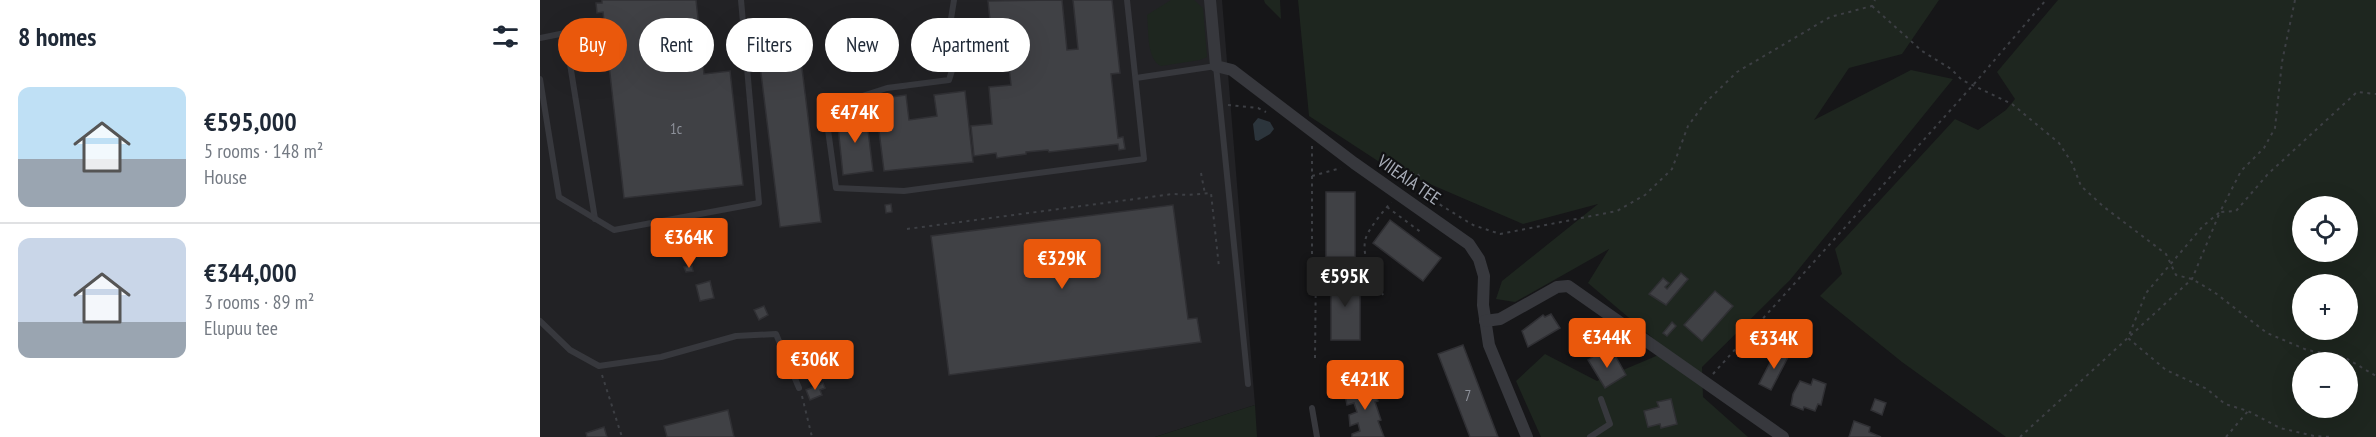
<!DOCTYPE html>
<html lang="en">
<head>
<meta charset="utf-8">
<style>
	:root { --surface:#fff; --page:#f6f6f7; --text:#1f2937; --muted:#747a83; --line:#e0e1e3; --accent:#ea580c }
	body { margin:0; font-family:"PT Sans Narrow",sans-serif; background:var(--page); color:var(--text); height:100vh; display:flex; flex-direction:column; font-size:22px; white-space:nowrap }
	* { box-sizing:border-box; margin:0 }
	p { font-size:20px; color:var(--muted) }
	.icon { flex:none; width:33px; height:33px; fill:none; stroke:currentColor; stroke-width:2; stroke-linecap:round; stroke-linejoin:round }
	.map { position:relative; flex:1; overflow:hidden }
	.sheet { display:flex; flex-direction:column; background:var(--surface); width:540px }
	.sheet>* { flex:none }
	.guide { position:absolute; left:18px; top:18px; width:570px; height:54px; display:flex; gap:12px }
	.fabs { position:absolute; left:1752px; top:196px; display:grid; gap:12px }
	.fabs a { display:grid; place-items:center; width:66px; height:66px; border-radius:50%; background:var(--surface); box-shadow:0 6px 24px #0002; font-size:30px }
	.price { position:absolute; translate:-50% -51px; padding:0 14px; border-radius:6px; background:var(--accent); color:#fff; font-size:20px; line-height:39px; filter:drop-shadow(0 2px 3px #0008) }
	.price::after { content:''; position:absolute; left:50%; top:36px; width:18px; height:14px; margin-left:-9px; background:inherit; clip-path:polygon(0 0,100% 0,50% 100%) }
	.price.active { background:#222; color:#fff }
	ul { padding:0; list-style:none }
	li { display:flex; align-items:center; gap:18px; height:150px; padding:0 18px }
	li+li { border-top:2px solid var(--line) }
	li span { display:grid; place-items:center; flex:none; width:168px; height:120px; border-radius:12px; color:#555 }
	li>.icon { margin-inline-start:auto }
	span .icon { width:72px; height:72px; fill:#fffc; stroke-width:1 }
	li b { font-size:26px }
	h2 { display:flex; justify-content:space-between; align-items:center; height:72px; padding:0 18px; font-size:26px }
	.tag { padding:0 21px; border-radius:27px; background:var(--surface); box-shadow:0 6px 24px #0002; font-size:21px; line-height:54px }
	.tag.active { background:var(--accent); color:#fff }
	main { display:flex; flex:1; min-height:0 }
	.map>svg:first-child { display:block }
</style>
</head>
<body>
<main>
<section class="sheet">
<h2>8 homes<svg class="icon" aria-label="filters" viewBox="0 0 24 24"><path d="M4 7h16M4 17h16"/><circle cx="9" cy="7" r="2"/><circle cx="15" cy="17" r="2"/></svg></h2>
<ul>
<li><span style="background:linear-gradient(#bfe0f5 60%,#9aa5b1 0)"><svg class="icon" aria-label="home" viewBox="0 0 24 24"><path d="M3 11l9-7 9 7M6 9v11h12V9"/></svg></span><div><b>€595,000</b><p>5 rooms · 148 m²</p><p>House</p></div></li>
<li><span style="background:linear-gradient(#c9d6e8 70%,#9aa5b1 0)"><svg class="icon" aria-label="home" viewBox="0 0 24 24"><path d="M3 11l9-7 9 7M6 9v11h12V9"/></svg></span><div><b>€344,000</b><p>3 rooms · 89 m²</p><p>Elupuu tee</p></div></li>
</ul>
</section>
<div class="map">
<svg width="1836" height="437" viewBox="0 0 1836 437">
	<rect width="100%" height="100%" fill="#161618"/>
	<polygon fill="#222225" points="0,0 682,0 715,405 615,437 0,437"/>
	<g fill="#1e261f" fill-rule="evenodd">
		<path d="M631,0H654L663,8L667,57L660,60L621,66C606,59 609,30 607,15Z"/>
		<polygon points="724,0 740,0 741,19 725,3"/>
		<polygon points="758,0 1399,0 1362,54 1309,68 1274,120 1371,70 1413,79 1250,280 1162,367 1163,397 1208,437 1001,437 976,381 1005,354 1057,381 1128,351 1048,283 1069,249 975,302 956,299 962,281 1058,204 983,224 841,163 769,116"/>
		<path d="M1518,0H1836V437H1466L1362,362L1280,296L1302,274L1295,249L1415,119L1438,130L1466,110L1475,99L1457,72ZM1762,207H1808V252H1762ZM1762,285H1808V330H1762ZM1762,363H1808V408H1762Z"/>
		<polygon points="715,405 717,437 615,437"/>
	</g>
	<polygon fill="#2c353c" points="718,118 730,122 734,129 730,134 718,141 715,140 713,124"/>
	<g fill="#404145" stroke="#303034" stroke-width="1.5">
		<polygon points="62,0 156,0 164,74 190,71 203,185 84,198 63,12 57,13 56,3 62,3"/>
		<polygon points="522,0 527,50 538,49 533,0 572,0 580,73 571,74 578,138 583,137 585,149 579,150 578,144 509,152 508,150 486,152 486,154 457,158 456,153 434,156 431,126 452,124 449,87 471,85 468,58 454,59 448,1"/>
		<polygon points="257,28 281,222 240,227 216,33"/>
		<polygon points="425,91 433,162 344,171 335,99 366,95 369,120 397,116 394,95"/>
		<polygon points="326,114 333,171 303,175 297,117"/>
		<rect x="786" y="192" width="29" height="65"/>
		<polygon points="351,204 352,212 346,213 345,205"/>
		<polygon points="633,205 648,319 657,318 661,342 409,375 391,236"/>
		<polygon points="850,220 901,258 883,281 833,243"/>
		<polygon points="152,266 153,271 146,272 144,267"/>
		<polygon points="1141,273 1148,279 1126,305 1109,294 1123,278 1129,283 1125,287 1127,289"/>
		<rect x="791" y="276" width="29" height="64"/>
		<polygon points="170,281 174,298 160,301 156,285"/>
		<polygon points="1175,291 1193,306 1162,341 1144,325"/>
		<polygon points="224,306 228,315 219,320 214,310"/>
		<polygon points="1011,314 1020,328 988,347 982,331 1003,315 1005,317"/>
		<polygon points="1132,322 1136,326 1127,336 1123,333"/>
		<polygon points="923,345 958,437 930,437 898,354"/>
		<polygon points="1063,350 1069,361 1076,357 1086,375 1065,388 1048,360"/>
		<polygon points="1236,351 1248,357 1231,390 1219,384"/>
		<polygon points="1273,379 1286,384 1281,405 1278,404 1275,411 1264,407 1263,410 1251,405 1253,394 1260,381 1271,385"/>
		<polygon points="831,380 838,401 835,402 841,420 838,421 844,437 812,437 812,434 820,431 818,423 810,426 809,415 817,412 814,403 807,405 805,395 814,392 812,387"/>
		<polygon points="283,383 285,388 280,390 282,395 270,400 266,390"/>
		<polygon points="1131,399 1137,424 1121,428 1120,424 1108,427 1104,411 1119,407 1117,402"/>
		<polygon points="1335,399 1346,403 1342,415 1331,410"/>
		<polygon points="188,410 194,437 127,437 124,426"/>
		<polygon points="1314,421 1330,427 1329,432 1341,437 1309,437"/>
		<polygon points="64,427 67,437 47,437 46,433"/>
	</g>
	<g fill="none" stroke-linecap="round" stroke-linejoin="round">
		<g stroke="#3d3f44" stroke-width="2" stroke-dasharray="3 4.5" stroke-linecap="butt">
			<polyline points="1755,0 1742,62 1735,128 1724,148 1701,171 1680,212 1663,226 1606,293 1588,338 1626,370 1667,389 1685,404 1708,411 1740,428 1774,436 1793,437"/>
			<polyline points="1332,6 1382,51 1411,69 1422,80 1472,104 1519,143 1532,163 1541,186 1564,207 1626,254 1636,275 1652,279 1674,292 1727,333 1767,350 1804,357 1836,376"/>
			<polyline points="688,105 718,108 726,112"/>
			<polyline points="772,146 772,258 776,262"/>
			<polyline points="661,173 665,194"/>
			<polyline points="772,176 801,168"/>
			<polyline points="863,184 868,173 877,173 899,204 933,225 960,234 1077,211 1105,195 1132,169 1148,126 1165,103 1197,72 1290,17 1332,6 1335,0"/>
			<polyline points="847,207 882,233"/>
			<polyline points="367,229 633,194 647,195 671,193 679,267"/>
			<path d="M843,295C835,278 817,253 828,233C834,222 843,212 851,202"/>
			<polyline points="775,358 776,262 827,262"/>
			<polyline points="1173,374 1434,84 1506,0"/>
			<polyline points="62,375 82,437"/>
			<polyline points="262,396 272,437"/>
			<polyline points="1480,437 1652,279 1680,212 1696,211 1728,174 1817,92 1836,94"/>
			<polyline points="1686,437 1708,411"/>
		</g>
		<g stroke="#37383d" stroke-width="6">
			<polyline points="414,0 410,25 413,67 409,80 347,88 285,108 296,188 364,191 604,159 587,0"/>
			<polyline points="0,38 25,33 55,219"/>
			<polyline points="596,78 676,66 708,384"/>
			<polyline points="0,79 19,197 74,230 219,203 201,0"/>
			<polyline points="0,321 30,350 59,366 121,357 196,336 236,334 259,388"/>
			<polyline points="772,408 777,437"/>
			<polyline points="1050,437 1070,424 1061,399"/>
		</g>
		<g stroke="#37383d" stroke-width="12">
			<polyline points="670,0 676,66 692,70 814,163 929,244 939,259 944,276 943,305 949,345 987,437"/>
			<polyline points="945,321 960,319 1017,287 1028,286 1243,437"/>
		</g>
	</g>
	<g text-anchor="middle" stroke-width="4.5" stroke-linejoin="round" paint-order="stroke">
		<g font-size="15" fill="#8e929b">
			<text x="136" y="134">1c</text>
			<text x="928" y="401">7</text>
		</g>
		<g font-size="18" fill="#a8adb8" stroke="#111113">
			<text transform="translate(869 180) rotate(35)" y="6">VIIEAIA TEE</text>
		</g>
	</g>
</svg>
<div class="fabs">
<a><svg class="icon" aria-label="locate" viewBox="0 0 24 24"><circle cx="12" cy="12" r="6"/><path d="M12 2v4M12 18v4M2 12h4M18 12h4"/></svg></a>
<a>+</a>
<a>−</a>
</div>
<b class="price" style="left:315px;top:144px">€474K</b>
<b class="price" style="left:149px;top:269px">€364K</b>
<b class="price" style="left:522px;top:290px">€329K</b>
<b class="price active" style="left:805px;top:308px">€595K</b>
<b class="price" style="left:1067px;top:369px">€344K</b>
<b class="price" style="left:1234px;top:370px">€334K</b>
<b class="price" style="left:275px;top:391px">€306K</b>
<b class="price" style="left:825px;top:411px">€421K</b>
<div class="guide">
<a class="tag active">Buy</a>
<a class="tag">Rent</a>
<a class="tag">Filters</a>
<a class="tag">New</a>
<a class="tag">Apartment</a>
</div>
</div>
</main>
</body>
</html>
